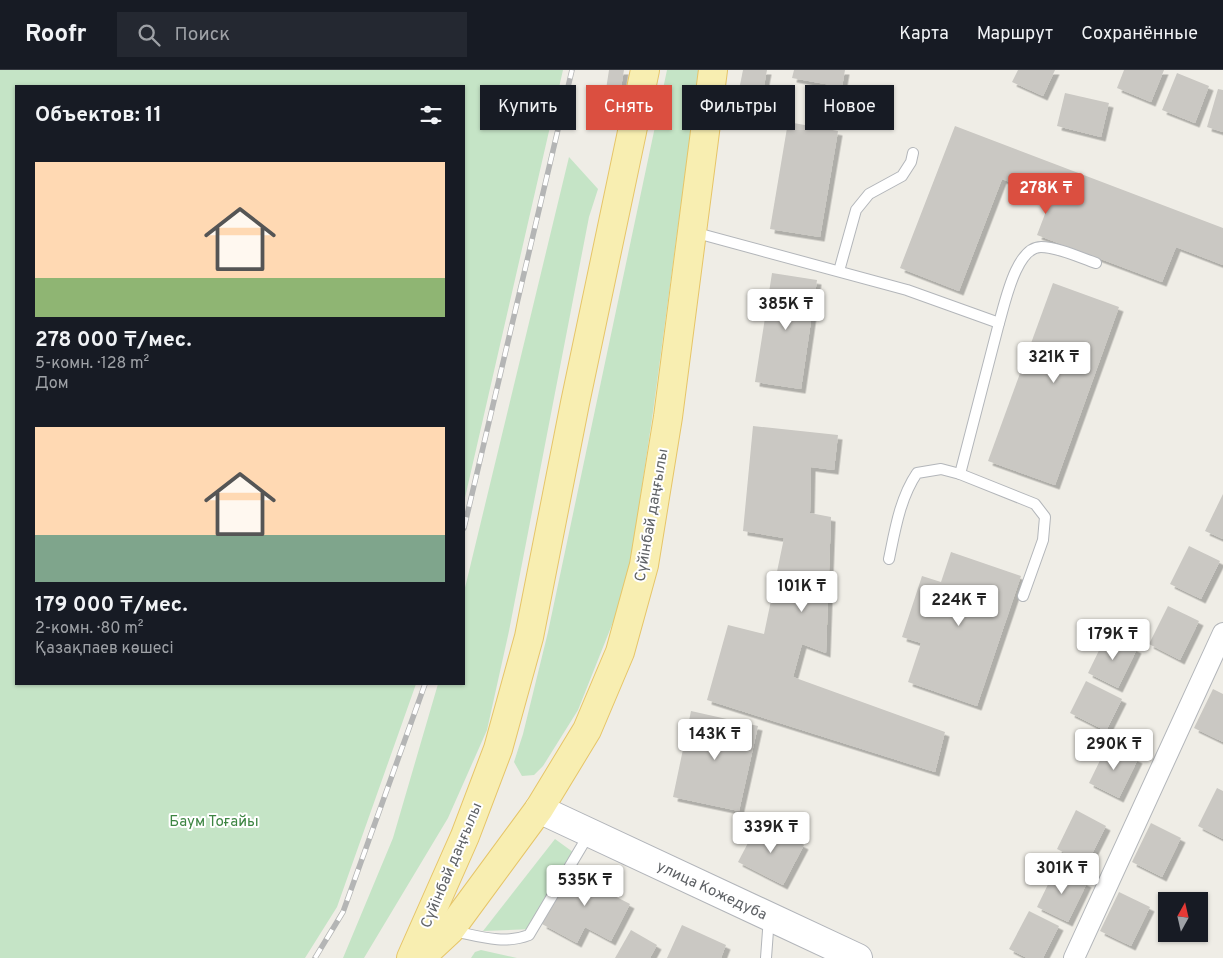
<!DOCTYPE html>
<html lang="ru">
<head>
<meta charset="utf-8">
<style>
	:root { --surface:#171b24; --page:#242831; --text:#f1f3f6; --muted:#9ea1a6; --line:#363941; --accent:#db4f40 }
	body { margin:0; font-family:Overpass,sans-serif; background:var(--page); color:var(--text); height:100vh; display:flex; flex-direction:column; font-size:19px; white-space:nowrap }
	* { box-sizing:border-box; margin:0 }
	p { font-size:16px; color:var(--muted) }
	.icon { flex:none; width:28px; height:28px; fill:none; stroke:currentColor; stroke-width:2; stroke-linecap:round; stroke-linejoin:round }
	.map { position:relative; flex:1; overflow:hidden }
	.panel { position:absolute; left:15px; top:15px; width:450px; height:600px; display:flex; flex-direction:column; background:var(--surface); border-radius:0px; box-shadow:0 1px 4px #0004 }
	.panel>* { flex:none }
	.guide { position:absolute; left:480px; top:15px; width:475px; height:45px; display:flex; gap:10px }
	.needle { width:32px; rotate:8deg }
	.fabs { position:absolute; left:1158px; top:822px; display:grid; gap:10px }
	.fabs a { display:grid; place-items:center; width:50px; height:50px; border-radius:0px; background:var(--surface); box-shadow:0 1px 4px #0004; font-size:25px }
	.price { position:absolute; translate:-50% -42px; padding:0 11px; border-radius:5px; background:#fff; color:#222; font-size:16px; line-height:32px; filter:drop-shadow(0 1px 2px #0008) }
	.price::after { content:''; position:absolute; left:50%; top:30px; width:15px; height:11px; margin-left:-8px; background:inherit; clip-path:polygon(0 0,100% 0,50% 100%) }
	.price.selected { background:var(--accent); color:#fff }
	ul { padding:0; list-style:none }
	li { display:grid; align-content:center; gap:10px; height:265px; padding:0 20px }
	li span { display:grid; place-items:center; height:155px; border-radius:0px; color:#555 }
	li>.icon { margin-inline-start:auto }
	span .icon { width:90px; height:90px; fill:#fffc; stroke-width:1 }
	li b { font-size:21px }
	h2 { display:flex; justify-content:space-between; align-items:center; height:60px; padding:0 20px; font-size:21px }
	.pill { padding:0 18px; border-radius:0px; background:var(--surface); box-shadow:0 1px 4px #0004; font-size:18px; line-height:45px }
	.pill.selected { background:var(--accent); color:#fff }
	header { display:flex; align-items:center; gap:30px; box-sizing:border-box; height:70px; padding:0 25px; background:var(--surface); border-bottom:1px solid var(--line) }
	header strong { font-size:24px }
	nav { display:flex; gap:28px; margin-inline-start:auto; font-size:18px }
	.search { width:350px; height:45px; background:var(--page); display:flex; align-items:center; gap:12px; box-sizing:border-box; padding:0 18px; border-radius:0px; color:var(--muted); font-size:19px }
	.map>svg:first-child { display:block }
</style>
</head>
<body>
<header>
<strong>Roofr</strong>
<div class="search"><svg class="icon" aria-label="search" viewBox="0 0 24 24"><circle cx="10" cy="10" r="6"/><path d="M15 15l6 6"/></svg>Поиск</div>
<nav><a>Карта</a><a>Маршрут</a><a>Сохранённые</a></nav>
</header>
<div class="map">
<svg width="1223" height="888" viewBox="0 0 1223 888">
	<defs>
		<filter id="shadow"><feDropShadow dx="4.5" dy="4.5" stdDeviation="0" flood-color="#0004"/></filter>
	</defs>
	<rect width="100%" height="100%" fill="#efede6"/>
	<g fill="#c5e4c6">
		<polygon points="0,0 563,0 464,432 464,16 16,16 16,614 416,614 337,837 305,888 0,888"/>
		<polygon points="667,0 699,0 653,342 627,517 578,640 543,696 534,705 522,706 514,692 523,664 548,562"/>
		<polygon points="569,87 598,119 589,147 509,561 487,660 448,748 364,888 343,888 393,768 438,614 464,614 464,522"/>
		<polygon points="555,769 577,785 533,859 483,861"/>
		<polygon points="481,880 517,888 471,888 475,882"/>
	</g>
	<g fill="#cac8c3" filter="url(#shadow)">
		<polygon points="609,0 624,0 618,34 604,32"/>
		<polygon points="743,0 767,0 759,41 736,35"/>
		<polygon points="794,0 845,0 842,17 792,8"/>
		<polygon points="1018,0 1055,0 1043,26 1012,12"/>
		<polygon points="1124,0 1164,0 1151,32 1117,18"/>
		<polygon points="1177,3 1209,16 1195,53 1162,40"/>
		<polygon points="1218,19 1223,20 1223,62 1207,57"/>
		<polygon points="1065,23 1109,33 1101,67 1057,56"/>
		<polygon points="788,52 838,61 820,167 770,159"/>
		<polygon points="955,56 1223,158 1223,195 1176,177 1162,212 1037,165 1051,128 1002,109 959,221 900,198"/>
		<polygon points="772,203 817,210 801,319 755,312"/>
		<polygon points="1053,213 1119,237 1055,415 988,391"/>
		<polygon points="753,356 838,365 834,400 811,397 810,443 831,447 826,583 802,574 793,607 945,662 935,702 707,630 728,555 764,564 784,468 743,461"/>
		<polygon points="1223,424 1223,469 1205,461"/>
		<polygon points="1189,476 1220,491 1201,529 1170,514"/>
		<polygon points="951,482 1021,506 977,636 908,612 921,573 902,567 922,506 941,512"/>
		<polygon points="1168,536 1199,551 1180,590 1149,574"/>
		<polygon points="1107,564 1137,579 1118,618 1088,603"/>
		<polygon points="1086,611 1122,629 1106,661 1070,643"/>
		<polygon points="1213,619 1223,624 1223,672 1194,658"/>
		<polygon points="691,641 758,656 739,741 673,727"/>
		<polygon points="1108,674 1138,689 1119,728 1089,713"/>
		<polygon points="1217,718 1223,721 1223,769 1198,756"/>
		<polygon points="1076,740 1106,756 1087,794 1057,779"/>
		<polygon points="759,752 804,775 783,815 738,792"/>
		<polygon points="1151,753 1181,768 1162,807 1132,792"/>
		<polygon points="574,794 606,810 601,819 630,834 611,871 585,857 577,873 542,854"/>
		<polygon points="1056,798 1087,813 1068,852 1037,837"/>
		<polygon points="1119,822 1150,837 1131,876 1100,861"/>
		<polygon points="1029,841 1059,856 1043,888 1027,888 1009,879"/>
		<polygon points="682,855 726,875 721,888 667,888"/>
		<polygon points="631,860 657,875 650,888 615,888"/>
	</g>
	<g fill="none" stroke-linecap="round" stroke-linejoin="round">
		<g stroke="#b3b6ba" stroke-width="12">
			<g id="lane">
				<polyline points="693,162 907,220 999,253 960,404 1035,434 1045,447 1043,470 1023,526"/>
				<polyline points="839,201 856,140 869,124 902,106 911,92 913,83"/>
				<path d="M999,253C1005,233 1016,177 1041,177C1058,177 1081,188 1096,193"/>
				<path d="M889,489C895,460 900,428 917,403L941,399L960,404"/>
				<path d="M453,861C478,866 504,875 529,865L589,764"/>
				<polyline points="766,888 769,847"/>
			</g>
		</g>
		<g stroke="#b3b6ba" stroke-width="22">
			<polyline id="street" points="1074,888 1223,563"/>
		</g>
		<g stroke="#b2b5ba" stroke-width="30">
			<polyline id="secondary" points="539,739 858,888"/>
		</g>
		<g stroke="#e6c568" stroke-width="30">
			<g id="primary">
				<polyline points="411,888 465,766 498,679 529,567 575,333 645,0"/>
				<polyline points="420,888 450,860 539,739 587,660 620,582 644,495 668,347 713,0"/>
			</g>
		</g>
		<use href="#lane" stroke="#fff" stroke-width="10"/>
		<use href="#street" stroke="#fff" stroke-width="20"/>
		<use href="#secondary" stroke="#fff" stroke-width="28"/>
		<use href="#primary" stroke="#f8eeb1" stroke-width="28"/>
		<g stroke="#b4b5b5" stroke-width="5.5">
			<g id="rail">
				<polyline points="464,458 572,0"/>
				<polyline points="315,888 343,842 425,614"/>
			</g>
		</g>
		<use href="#rail" stroke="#fff" stroke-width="4" stroke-dasharray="11" stroke-linecap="butt"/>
	</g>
	<g text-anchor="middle" stroke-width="4" stroke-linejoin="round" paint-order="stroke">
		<g font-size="15" fill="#5e6165" stroke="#fff">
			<text transform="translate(651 445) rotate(-80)" y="5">Сүйінбай даңғылы</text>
			<text transform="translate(451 795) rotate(-67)" y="5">Сүйінбай даңғылы</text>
			<text transform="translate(712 820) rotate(25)" y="5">улица Кожедуба</text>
		</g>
		<g font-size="15" fill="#3d8542" stroke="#fff">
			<text x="214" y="756">Баум Тоғайы</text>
		</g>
	</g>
</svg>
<div class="fabs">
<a><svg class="needle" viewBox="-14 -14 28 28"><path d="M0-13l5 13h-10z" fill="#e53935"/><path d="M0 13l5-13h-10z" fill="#9ea1a6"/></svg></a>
</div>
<b class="price selected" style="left:1046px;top:145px">278K ₸</b>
<b class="price" style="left:786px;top:261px">385K ₸</b>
<b class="price" style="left:1054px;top:314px">321K ₸</b>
<b class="price" style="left:802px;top:543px">101K ₸</b>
<b class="price" style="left:959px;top:557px">224K ₸</b>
<b class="price" style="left:1113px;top:591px">179K ₸</b>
<b class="price" style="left:715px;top:691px">143K ₸</b>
<b class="price" style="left:1114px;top:701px">290K ₸</b>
<b class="price" style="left:771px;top:784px">339K ₸</b>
<b class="price" style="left:1062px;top:825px">301K ₸</b>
<b class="price" style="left:585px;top:837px">535K ₸</b>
<div class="guide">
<a class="pill">Купить</a>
<a class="pill selected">Снять</a>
<a class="pill">Фильтры</a>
<a class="pill">Новое</a>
</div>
<section class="panel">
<h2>Объектов: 11<svg class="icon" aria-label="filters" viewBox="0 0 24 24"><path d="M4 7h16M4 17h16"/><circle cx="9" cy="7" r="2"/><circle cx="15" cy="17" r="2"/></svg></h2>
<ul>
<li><span style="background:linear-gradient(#ffd9b3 75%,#8fb573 0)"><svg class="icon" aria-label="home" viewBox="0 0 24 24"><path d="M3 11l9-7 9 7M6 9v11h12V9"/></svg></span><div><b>278 000 ₸/мес.</b><p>5-комн. · 128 m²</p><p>Дом</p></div></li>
<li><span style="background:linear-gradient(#ffd9b3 70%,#7fa58c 0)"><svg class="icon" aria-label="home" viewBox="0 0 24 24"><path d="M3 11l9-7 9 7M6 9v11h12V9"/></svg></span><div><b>179 000 ₸/мес.</b><p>2-комн. · 80 m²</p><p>Қазақпаев көшесі</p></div></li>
</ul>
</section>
</div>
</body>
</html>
